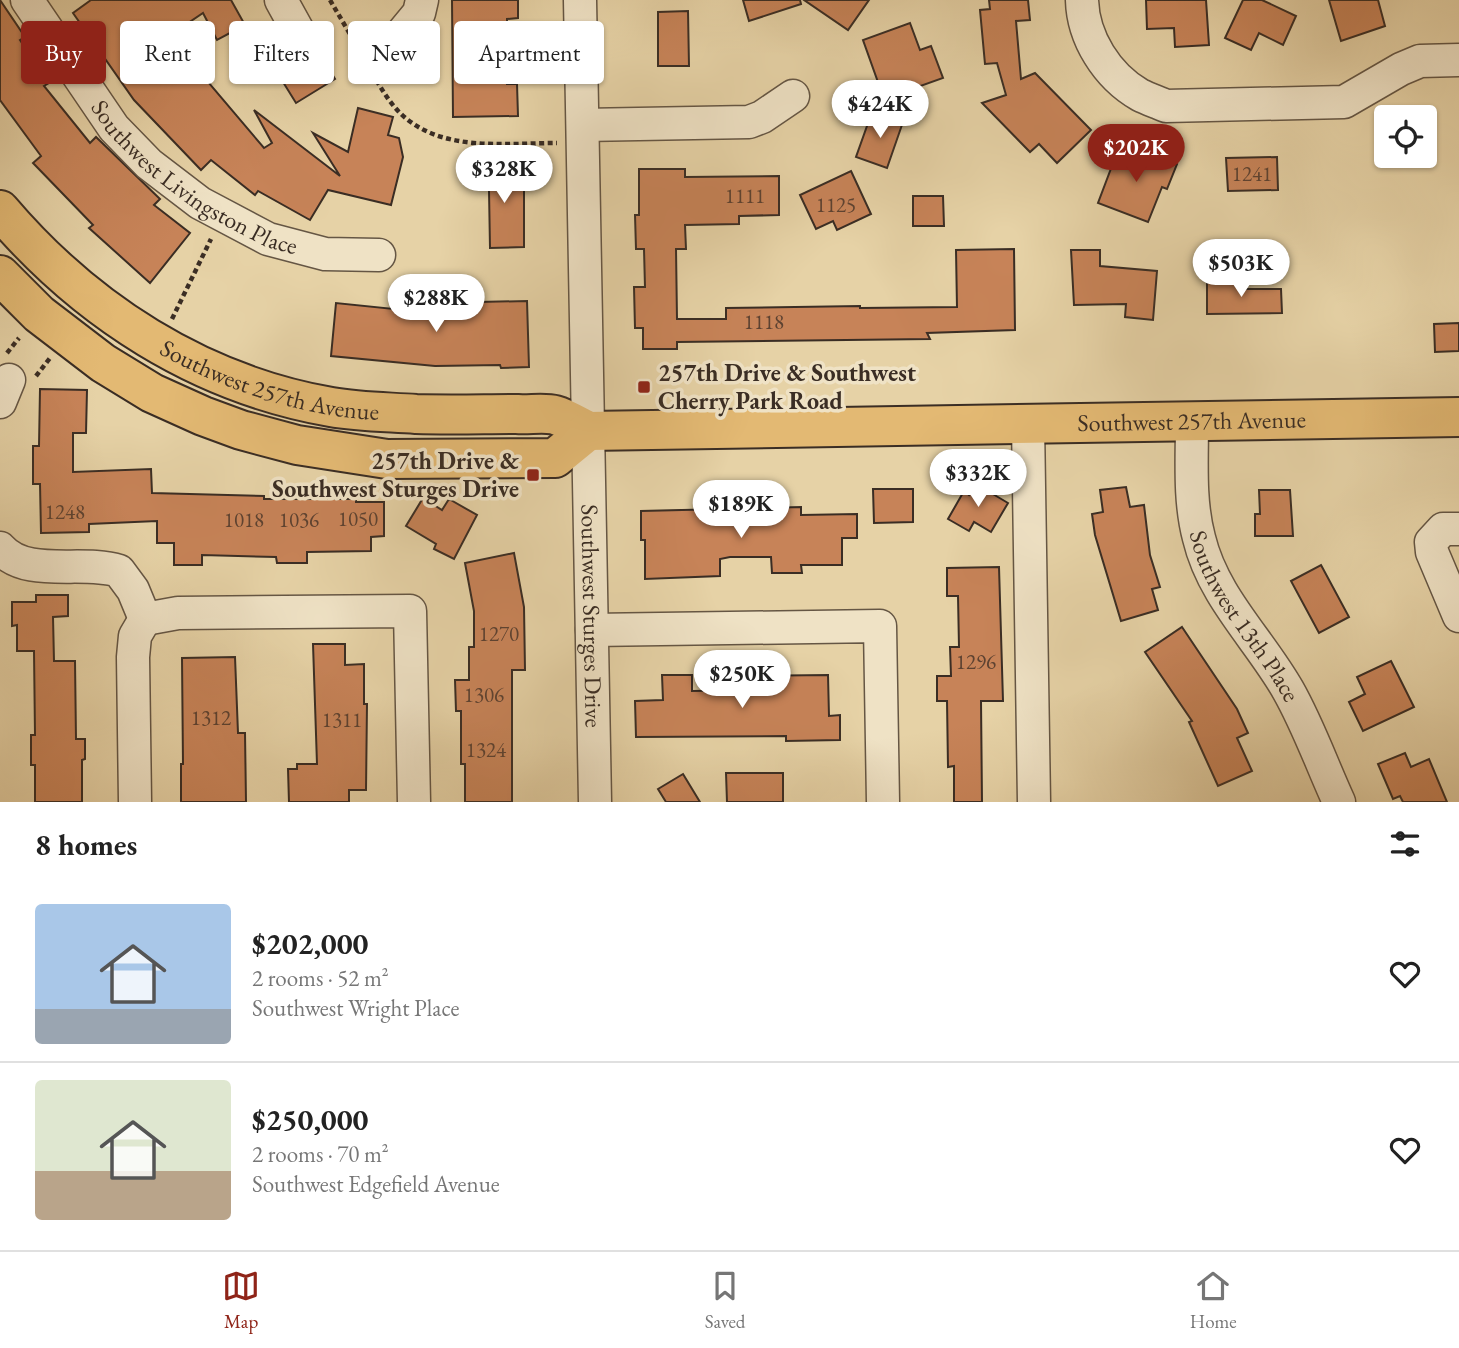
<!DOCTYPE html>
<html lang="en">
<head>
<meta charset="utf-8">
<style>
	:root { --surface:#fff; --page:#f6f6f6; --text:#222; --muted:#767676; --line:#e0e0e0; --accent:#8f2418 }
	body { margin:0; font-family:"EB Garamond",serif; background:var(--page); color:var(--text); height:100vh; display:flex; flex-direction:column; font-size:26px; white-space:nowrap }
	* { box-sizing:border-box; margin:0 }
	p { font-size:23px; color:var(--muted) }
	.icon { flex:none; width:38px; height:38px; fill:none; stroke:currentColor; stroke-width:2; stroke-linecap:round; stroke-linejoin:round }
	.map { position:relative; height:802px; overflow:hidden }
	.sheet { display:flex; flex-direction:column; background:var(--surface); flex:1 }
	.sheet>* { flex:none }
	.guide { position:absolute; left:21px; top:21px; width:700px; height:63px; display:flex; gap:14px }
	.tools { position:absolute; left:1374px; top:105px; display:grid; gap:14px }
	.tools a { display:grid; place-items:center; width:63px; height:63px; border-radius:7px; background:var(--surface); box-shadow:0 2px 5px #0004; font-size:35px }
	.price { position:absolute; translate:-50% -60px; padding:0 16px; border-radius:24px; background:#fff; color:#222; font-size:23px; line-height:46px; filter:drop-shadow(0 2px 4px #0008) }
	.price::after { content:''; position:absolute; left:50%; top:42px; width:21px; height:16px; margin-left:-10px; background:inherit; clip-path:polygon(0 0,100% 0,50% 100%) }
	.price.current { background:var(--accent); color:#fff }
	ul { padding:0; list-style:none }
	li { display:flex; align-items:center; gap:21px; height:175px; padding:0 35px }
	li+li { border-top:2px solid var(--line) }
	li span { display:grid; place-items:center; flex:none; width:196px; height:140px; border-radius:7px; color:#555 }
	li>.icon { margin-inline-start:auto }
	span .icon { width:84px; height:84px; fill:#fffc; stroke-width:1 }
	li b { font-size:30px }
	h2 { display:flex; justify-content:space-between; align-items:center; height:84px; padding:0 35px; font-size:30px }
	.chip { padding:0 24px; border-radius:7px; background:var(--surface); box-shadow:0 2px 5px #0004; font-size:24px; line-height:63px }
	.chip.current { background:var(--accent); color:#fff }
	.tab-bar { display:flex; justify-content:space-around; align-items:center; height:98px; border-top:2px solid var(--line); background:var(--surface); font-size:19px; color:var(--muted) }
	.tab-bar a { display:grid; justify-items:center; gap:4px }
	.tab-bar .current { color:var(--accent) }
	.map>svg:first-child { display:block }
</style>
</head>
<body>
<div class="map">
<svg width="1459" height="802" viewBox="0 0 1459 802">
	<rect width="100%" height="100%" fill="#e6d2a6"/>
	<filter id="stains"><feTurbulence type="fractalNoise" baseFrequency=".00286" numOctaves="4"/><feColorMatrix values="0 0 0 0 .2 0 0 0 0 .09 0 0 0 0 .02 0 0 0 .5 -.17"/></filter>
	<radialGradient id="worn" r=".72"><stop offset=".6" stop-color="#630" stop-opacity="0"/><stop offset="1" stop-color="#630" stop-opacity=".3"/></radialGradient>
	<g fill="#c78358" stroke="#3a2d24" stroke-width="2">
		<polygon points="0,0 25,37 20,40 49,83 44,86 90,143 96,137 160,199 154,205 190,233 150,283 89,228 93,225 33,163 41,156 0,100"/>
		<polygon points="91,0 231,0 245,25 217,40 203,13 169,36 264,148 272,143 254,110 340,176 313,133 348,152 358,108 393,117 388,135 399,138 403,157 391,205 328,190 310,220 258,191 255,195 211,160 201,170 134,100 73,13"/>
		<polygon points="452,0 518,0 518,18 507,19 507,84 517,84 518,116 453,117"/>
		<polygon points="743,0 800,0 801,4 749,21"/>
		<polygon points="804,0 869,0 848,30"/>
		<polygon points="989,0 1028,0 1030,20 1016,21 1021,79 1035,73 1091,130 1057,163 1039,144 1030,152 982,103 1006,95 997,63 985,64 980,10 990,9"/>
		<polygon points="1146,0 1206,0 1209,45 1175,47 1174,28 1147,29"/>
		<polygon points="1243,0 1262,0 1296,16 1283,45 1259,33 1251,50 1225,38"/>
		<polygon points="1329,0 1378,0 1385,26 1341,41"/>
		<polygon points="688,11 689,66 658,66 658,12"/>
		<polygon points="910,23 920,50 931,46 943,78 884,99 863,40"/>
		<polygon points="293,46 299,47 304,56 316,48 335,79 296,103 270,61"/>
		<polygon points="872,112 903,122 887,168 856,157"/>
		<polygon points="1118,150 1148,161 1151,154 1177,164 1167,189 1162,187 1148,222 1098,203"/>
		<polygon points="1277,157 1278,190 1228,191 1226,158"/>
		<polygon points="481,161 511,161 512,184 524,184 524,247 490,248 489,190 481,190"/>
		<polygon points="639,169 685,169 685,177 779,176 779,215 739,216 739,224 685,225 686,249 676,249 677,319 726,319 726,308 860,306 860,308 957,307 956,250 1014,249 1015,330 927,333 930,339 677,342 677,349 643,349 643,328 635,328 634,287 645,287 644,249 636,249 635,215 639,215"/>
		<polygon points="851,171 871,214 837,230 833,221 816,229 800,195"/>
		<polygon points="913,196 943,196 944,226 913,226"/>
		<polygon points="1071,250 1100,250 1100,266 1157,271 1153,320 1125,317 1126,304 1074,305"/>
		<polygon points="1245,280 1245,289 1281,289 1282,313 1207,314 1207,281"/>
		<polygon points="446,297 477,297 478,302 527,301 529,367 501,368 500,365 435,366 331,356 336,303 403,310 403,308 446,311"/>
		<polygon points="1459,323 1459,351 1435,352 1434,324"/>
		<polygon points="40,389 87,390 86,433 73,433 73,472 151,469 152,493 264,496 264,499 356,499 356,502 384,502 384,536 371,537 371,551 307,552 307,563 277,563 276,557 202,555 202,565 174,565 174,543 157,543 157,521 89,524 89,532 41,533 40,484 33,484 33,446 39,446"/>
		<polygon points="976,484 1008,503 991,532 974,522 969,531 948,519 964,491 969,495"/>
		<polygon points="1126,487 1130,507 1144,505 1150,555 1160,587 1152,589 1158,610 1121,621 1095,535 1092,514 1103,512 1100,490"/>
		<polygon points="873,489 913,489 913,522 874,523"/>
		<polygon points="1259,490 1290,490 1293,536 1255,536 1255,514 1260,514"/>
		<polygon points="423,498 442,510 449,499 477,515 454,559 434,549 436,544 406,526"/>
		<polygon points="801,507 801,515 857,514 857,538 842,538 842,565 801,565 802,573 772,573 771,557 730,557 720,559 720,576 645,579 645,540 641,540 641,511"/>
		<polygon points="514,553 524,607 525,670 512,670 512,802 465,802 465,764 461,764 461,711 456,711 455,680 469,680 469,647 474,647 474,611 465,563"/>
		<polygon points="1321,565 1349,617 1319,633 1291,581"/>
		<polygon points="999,567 1003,701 981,701 982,802 954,802 954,766 948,767 947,701 937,701 937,676 951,676 950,647 959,647 958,596 947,596 947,568"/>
		<polygon points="36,595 68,595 68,616 53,617 54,661 75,661 76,739 85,739 85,759 82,760 82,802 35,802 35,765 31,765 31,735 35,735 34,651 17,651 17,625 12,626 12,602 36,602"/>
		<polygon points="1182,627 1237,709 1248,733 1237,738 1252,771 1218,786 1189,722 1192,721 1145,652"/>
		<polygon points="313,644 345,644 345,665 364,664 364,704 367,704 366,790 349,790 349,802 289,802 288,769 297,769 297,764 317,764"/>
		<polygon points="235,657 238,733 245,733 246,802 181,802 181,764 183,764 182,658"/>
		<polygon points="1391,661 1414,707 1363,731 1349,702 1365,694 1357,677"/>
		<polygon points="662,675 692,675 692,691 747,690 747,676 828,675 829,716 840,715 840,740 786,741 786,736 636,737 635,701 663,700"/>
		<polygon points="1405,753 1411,767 1429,759 1447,802 1403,802 1400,796 1393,799 1378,764"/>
		<polygon points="726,773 783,773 783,802 727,802"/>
		<polygon points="683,774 700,802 666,802 658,789"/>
	</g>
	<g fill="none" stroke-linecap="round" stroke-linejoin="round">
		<g stroke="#655644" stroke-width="35">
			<g id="minor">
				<path id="s1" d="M27,0L114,128L149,164L200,203L268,239L325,254L379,255"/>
				<polyline points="281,0 297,29"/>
				<path id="s2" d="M580,0L595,802"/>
				<path d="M1082,0C1083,38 1107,76 1140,95C1148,99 1157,102 1166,106L1344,102L1401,69L1420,61L1459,60"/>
				<polyline points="400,36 419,13 422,0"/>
				<polyline points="583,125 749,122 762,117 793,96"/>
				<polyline points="0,402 9,380"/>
				<path id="s3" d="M1192,421C1192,460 1189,501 1199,538C1213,597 1259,639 1288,690C1308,725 1322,765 1339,802"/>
				<polyline points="1028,424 1034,802"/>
				<polyline points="1459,529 1443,529 1431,542 1432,552 1459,616"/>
				<path d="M0,548C27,579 82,559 119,571L133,590L145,619"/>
				<polyline points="145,619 178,613 410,611 414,802"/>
				<polyline points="592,630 880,626 883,802"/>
				<polyline points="135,802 133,657 135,636 145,619"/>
			</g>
		</g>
		<g stroke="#3a2d24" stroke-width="42">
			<g id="major">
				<path id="s4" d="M0,210C86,311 199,384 331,407C359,412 388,412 416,414C450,415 484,414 517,414C529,415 544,412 555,415C566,418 578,426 588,431L1459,417"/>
				<polyline points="0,275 39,314 103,363 152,393 203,416 241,430 297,445 387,459 555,458 588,431"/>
			</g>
		</g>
		<g stroke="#3a2d24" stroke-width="4.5" stroke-dasharray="5 3.5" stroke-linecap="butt">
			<polyline points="330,0 364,58 377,50"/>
			<path d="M364,58C375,77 385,98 400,113C441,153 505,143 557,143"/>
			<polyline points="172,319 211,239"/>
			<polyline points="7,353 19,338"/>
			<polyline points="36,376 50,358"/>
		</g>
		<use href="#minor" stroke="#efe2c5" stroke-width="32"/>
		<use href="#major" stroke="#e3b973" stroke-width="38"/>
	</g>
	<g fill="#8f2418" stroke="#efe2c5" stroke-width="2.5">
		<rect x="637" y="380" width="14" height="14" rx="3.5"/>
		<rect x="526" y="468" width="14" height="14" rx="3.5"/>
	</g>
	<g text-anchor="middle" stroke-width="7" stroke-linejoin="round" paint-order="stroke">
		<g font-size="21" fill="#5d4231">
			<text x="1252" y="181">1241</text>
			<text x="745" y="203">1111</text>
			<text x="836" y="212">1125</text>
			<text x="764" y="329">1118</text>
			<text x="65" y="519">1248</text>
			<text x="358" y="526">1050</text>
			<text x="244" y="527">1018</text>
			<text x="299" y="527">1036</text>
			<text x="499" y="641">1270</text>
			<text x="976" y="669">1296</text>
			<text x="484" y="702">1306</text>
			<text x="211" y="725">1312</text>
			<text x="342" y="727">1311</text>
			<text x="486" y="757">1324</text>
		</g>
		<g font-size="24" fill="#3a2d24" stroke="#efe2c5">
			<text dy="8" stroke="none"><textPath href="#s1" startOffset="250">Southwest Livingston Place</textPath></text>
			<text dy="8" stroke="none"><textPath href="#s4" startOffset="327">Southwest 257th Avenue</textPath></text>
			<text dy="8" stroke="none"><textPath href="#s4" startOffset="1258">Southwest 257th Avenue</textPath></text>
			<text dy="8" stroke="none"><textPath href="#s3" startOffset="208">Southwest 13th Place</textPath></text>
			<text dy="8" stroke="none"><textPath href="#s2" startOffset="616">Southwest Sturges Drive</textPath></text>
		</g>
		<g font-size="24" font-weight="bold" fill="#3a2d24" stroke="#efe2c5" text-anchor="start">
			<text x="658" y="381">257th Drive &amp; Southwest<tspan x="658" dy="28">Cherry Park Road</tspan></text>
			<text x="519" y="469" text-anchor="end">257th Drive &amp;<tspan x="519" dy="28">Southwest Sturges Drive</tspan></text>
		</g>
	</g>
	<rect width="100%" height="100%" filter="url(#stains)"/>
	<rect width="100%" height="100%" fill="url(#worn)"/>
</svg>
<div class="tools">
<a><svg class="icon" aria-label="locate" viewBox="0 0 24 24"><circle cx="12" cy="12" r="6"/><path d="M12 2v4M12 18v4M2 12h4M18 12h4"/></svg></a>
</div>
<b class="price" style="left:880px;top:140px">$424K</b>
<b class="price current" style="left:1136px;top:184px">$202K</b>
<b class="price" style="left:504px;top:205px">$328K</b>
<b class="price" style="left:1241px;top:299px">$503K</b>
<b class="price" style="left:436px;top:334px">$288K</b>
<b class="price" style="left:978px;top:509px">$332K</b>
<b class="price" style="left:741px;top:540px">$189K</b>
<b class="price" style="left:742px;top:710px">$250K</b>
<div class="guide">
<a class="chip current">Buy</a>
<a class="chip">Rent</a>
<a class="chip">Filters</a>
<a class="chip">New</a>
<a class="chip">Apartment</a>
</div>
</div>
<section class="sheet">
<h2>8 homes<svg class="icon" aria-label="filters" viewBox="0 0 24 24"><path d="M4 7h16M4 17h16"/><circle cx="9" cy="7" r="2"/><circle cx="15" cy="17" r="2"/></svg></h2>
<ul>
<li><span style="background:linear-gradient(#a9c7e8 75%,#9aa5b1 0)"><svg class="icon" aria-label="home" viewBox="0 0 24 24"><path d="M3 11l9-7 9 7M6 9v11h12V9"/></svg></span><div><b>$202,000</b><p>2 rooms · 52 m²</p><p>Southwest Wright Place</p></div><svg class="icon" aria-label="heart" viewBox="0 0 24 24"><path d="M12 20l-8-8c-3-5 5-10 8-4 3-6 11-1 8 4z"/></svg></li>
<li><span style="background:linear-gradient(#dfe7d0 65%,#b9a48a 0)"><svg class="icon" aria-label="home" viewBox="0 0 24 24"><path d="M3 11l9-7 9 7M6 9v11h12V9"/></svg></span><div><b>$250,000</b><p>2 rooms · 70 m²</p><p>Southwest Edgefield Avenue</p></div><svg class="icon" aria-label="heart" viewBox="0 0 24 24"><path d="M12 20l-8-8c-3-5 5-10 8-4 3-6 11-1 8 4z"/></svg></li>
</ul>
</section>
<nav class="tab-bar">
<a class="current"><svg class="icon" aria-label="map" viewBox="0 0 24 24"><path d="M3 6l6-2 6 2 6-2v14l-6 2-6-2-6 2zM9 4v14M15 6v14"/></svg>Map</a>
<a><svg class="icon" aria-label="saved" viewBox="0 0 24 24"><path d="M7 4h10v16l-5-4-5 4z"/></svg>Saved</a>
<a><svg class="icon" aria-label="home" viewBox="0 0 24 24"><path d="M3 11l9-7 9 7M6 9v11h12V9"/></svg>Home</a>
</nav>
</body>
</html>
